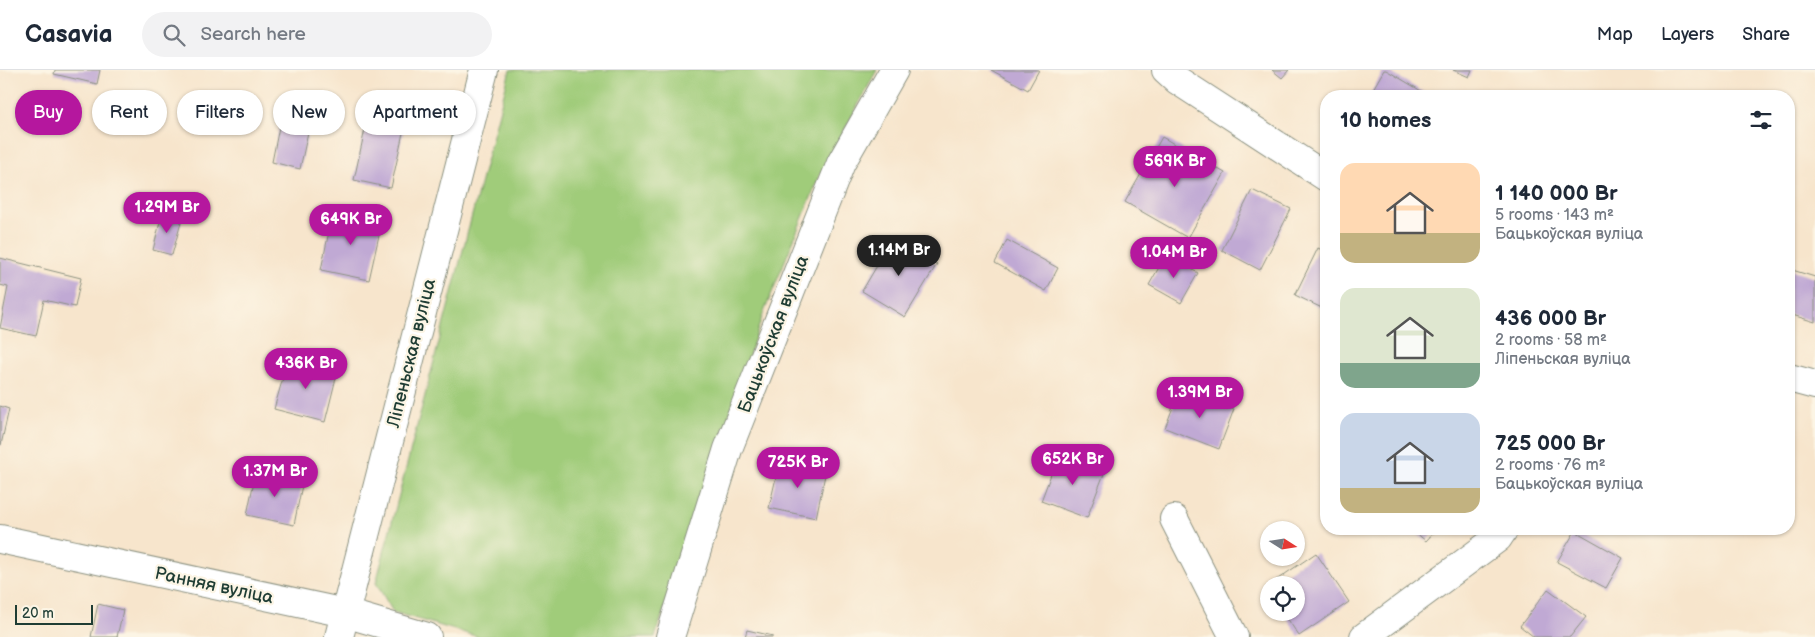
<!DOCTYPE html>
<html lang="en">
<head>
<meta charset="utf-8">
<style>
	:root { --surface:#fff; --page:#f2f2f3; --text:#1f2937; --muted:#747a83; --line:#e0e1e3; --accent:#b5179e }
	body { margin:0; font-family:"Balsamiq Sans",sans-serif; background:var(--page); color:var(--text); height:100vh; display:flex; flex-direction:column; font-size:19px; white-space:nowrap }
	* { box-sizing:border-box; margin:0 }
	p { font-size:16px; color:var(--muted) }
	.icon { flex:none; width:28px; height:28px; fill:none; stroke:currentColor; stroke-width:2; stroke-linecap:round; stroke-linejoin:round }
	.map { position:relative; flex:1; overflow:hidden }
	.sheet { position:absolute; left:1320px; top:20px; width:475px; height:445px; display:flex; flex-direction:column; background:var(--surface); border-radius:20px; box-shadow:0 1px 4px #0004 }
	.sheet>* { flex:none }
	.guide { position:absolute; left:15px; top:20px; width:475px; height:45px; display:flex; gap:10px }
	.needle { width:32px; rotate:102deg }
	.controls { position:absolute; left:1260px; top:451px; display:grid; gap:10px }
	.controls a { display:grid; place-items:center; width:45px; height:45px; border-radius:50%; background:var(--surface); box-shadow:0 1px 4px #0004; font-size:25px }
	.scale { position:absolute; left:15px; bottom:12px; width:78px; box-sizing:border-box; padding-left:5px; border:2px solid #1f3d34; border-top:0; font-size:14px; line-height:18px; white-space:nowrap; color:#1f3d34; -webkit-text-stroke:4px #fcf5e5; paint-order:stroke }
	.price { position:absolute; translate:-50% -42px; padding:0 11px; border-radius:18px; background:var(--accent); color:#fff; font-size:16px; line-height:32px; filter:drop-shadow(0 1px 2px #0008) }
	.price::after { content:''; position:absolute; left:50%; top:30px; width:15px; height:11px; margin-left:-8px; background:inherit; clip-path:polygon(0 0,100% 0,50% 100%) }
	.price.selected { background:#222; color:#fff }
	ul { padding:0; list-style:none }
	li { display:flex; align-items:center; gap:15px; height:125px; padding:0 20px }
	li span { display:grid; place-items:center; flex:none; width:140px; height:100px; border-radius:15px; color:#555 }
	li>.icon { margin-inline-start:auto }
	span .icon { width:60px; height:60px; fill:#fffc; stroke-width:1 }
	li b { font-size:21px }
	h2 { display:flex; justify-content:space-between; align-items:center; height:60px; padding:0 20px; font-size:21px }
	.tag { padding:0 18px; border-radius:22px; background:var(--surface); box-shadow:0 1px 4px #0004; font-size:18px; line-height:45px }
	.tag.selected { background:var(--accent); color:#fff }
	header { display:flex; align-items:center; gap:30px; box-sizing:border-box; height:70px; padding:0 25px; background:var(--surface); border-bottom:1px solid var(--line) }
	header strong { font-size:24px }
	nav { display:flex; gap:28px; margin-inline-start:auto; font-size:18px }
	.search { width:350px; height:45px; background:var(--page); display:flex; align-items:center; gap:12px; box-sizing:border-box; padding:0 18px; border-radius:28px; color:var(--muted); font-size:19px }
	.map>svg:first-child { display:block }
</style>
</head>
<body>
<header>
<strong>Casavia</strong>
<div class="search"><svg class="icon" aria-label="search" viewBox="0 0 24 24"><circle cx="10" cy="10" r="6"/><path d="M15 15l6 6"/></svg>Search here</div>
<nav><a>Map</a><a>Layers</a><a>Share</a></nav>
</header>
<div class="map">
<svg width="1815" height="567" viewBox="0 0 1815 567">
	<rect width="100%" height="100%" fill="#fcf5e5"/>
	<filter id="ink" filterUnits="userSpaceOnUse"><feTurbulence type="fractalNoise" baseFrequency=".02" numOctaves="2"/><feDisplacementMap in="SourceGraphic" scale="10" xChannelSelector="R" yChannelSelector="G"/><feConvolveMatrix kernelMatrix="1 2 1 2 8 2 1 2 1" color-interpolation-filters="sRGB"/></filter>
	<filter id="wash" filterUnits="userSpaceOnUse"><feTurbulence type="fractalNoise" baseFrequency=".0096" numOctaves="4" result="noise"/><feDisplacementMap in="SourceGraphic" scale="20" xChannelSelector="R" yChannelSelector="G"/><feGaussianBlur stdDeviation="1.12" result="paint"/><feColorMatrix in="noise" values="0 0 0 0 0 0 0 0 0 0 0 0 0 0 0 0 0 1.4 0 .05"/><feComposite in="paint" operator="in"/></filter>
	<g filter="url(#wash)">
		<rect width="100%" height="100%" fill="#f7e5cc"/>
		<polygon fill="#a0cc7a" stroke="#608457" points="510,0 877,0 821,103 762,247 655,567 479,567 393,542 376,513"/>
		<g id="blocks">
			<g fill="#c0a9d4">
				<polygon points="55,0 100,0 97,14 54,4"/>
				<polygon points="991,0 1039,0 1028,20"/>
				<polygon points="1272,0 1289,0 1282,8"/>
				<polygon points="1384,0 1386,0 1428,25 1369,26"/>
				<polygon points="1453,0 1472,0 1469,7"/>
				<polygon points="282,42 311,48 300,99 272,92"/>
				<polygon points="367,50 404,58 391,118 354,110"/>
				<polygon points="1162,67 1225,103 1188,168 1125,132"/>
				<polygon points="1252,120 1291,139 1260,200 1222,180"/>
				<polygon points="333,142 382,152 369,210 321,200"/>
				<polygon points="162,144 182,149 172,185 153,180"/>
				<polygon points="894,167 937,194 905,247 862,221"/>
				<polygon points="1007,170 1058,198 1046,221 995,193"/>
				<polygon points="1318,178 1326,182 1326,240 1295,225"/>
				<polygon points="1166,185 1198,203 1181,233 1149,215"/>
				<polygon points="0,188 81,208 75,237 44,230 36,266 0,258 8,217 0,215"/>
				<polygon points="1789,199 1815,207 1815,252 1789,244"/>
				<polygon points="289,287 338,300 325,352 274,339"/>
				<polygon points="1180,319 1234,339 1219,379 1165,358"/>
				<polygon points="0,336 9,339 1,375 0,375"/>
				<polygon points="1059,383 1105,401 1087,448 1041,431"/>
				<polygon points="780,390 826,400 816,448 769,438"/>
				<polygon points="256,401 303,410 294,455 247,445"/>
				<polygon points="1411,459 1437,459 1426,471"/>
				<polygon points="1575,461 1623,488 1606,518 1557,492"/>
				<polygon points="1316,483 1349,532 1299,566 1283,542 1296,542 1296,515 1269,515"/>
				<polygon points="1548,519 1586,547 1570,567 1534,567 1520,556"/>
				<polygon points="98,534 123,540 117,567 91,567"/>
				<polygon points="747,560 773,566 773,567 745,567"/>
			</g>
		</g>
	</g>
	<g filter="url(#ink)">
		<use href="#blocks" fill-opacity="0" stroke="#8b9180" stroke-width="1"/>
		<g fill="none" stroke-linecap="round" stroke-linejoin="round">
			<g stroke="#8b9180" stroke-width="30">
				<g id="minor">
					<polyline points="1166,0 1177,10 1326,107"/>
					<polyline points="1789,308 1815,315"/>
					<polyline points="1174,449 1234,567"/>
					<polyline points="0,469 345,543 427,567"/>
					<polyline points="339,567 484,0"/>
					<polyline points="670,567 728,379 841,93 894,0"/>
					<polyline points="1364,567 1498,468 1504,459"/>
				</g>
			</g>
			<use href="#minor" stroke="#fff" stroke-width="28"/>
		</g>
	</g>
	<g text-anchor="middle" stroke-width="4.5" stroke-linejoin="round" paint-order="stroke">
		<g font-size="18" fill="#1f3d34" stroke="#fcf5e5">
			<text transform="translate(773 264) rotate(-69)" y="6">Бацькоўская вуліца</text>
			<text transform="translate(411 283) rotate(-76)" y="6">Ліпеньская вуліца</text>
			<text transform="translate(214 515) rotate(12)" y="6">Ранняя вуліца</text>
		</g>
	</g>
</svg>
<div class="controls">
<a><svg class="needle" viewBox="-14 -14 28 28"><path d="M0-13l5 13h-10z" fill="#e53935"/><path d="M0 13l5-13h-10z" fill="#747a83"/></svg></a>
<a><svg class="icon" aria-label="locate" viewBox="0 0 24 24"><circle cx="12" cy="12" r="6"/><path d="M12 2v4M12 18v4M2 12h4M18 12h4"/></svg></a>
</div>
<div class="scale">20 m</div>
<b class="price" style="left:1175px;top:118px">569K Br</b>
<b class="price" style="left:167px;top:164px">1.29M Br</b>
<b class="price" style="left:351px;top:176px">649K Br</b>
<b class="price selected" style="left:899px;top:207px">1.14M Br</b>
<b class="price" style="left:1174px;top:209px">1.04M Br</b>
<b class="price" style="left:306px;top:320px">436K Br</b>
<b class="price" style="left:1200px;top:349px">1.39M Br</b>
<b class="price" style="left:1073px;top:416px">652K Br</b>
<b class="price" style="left:798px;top:419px">725K Br</b>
<b class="price" style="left:275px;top:428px">1.37M Br</b>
<div class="guide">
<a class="tag selected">Buy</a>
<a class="tag">Rent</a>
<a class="tag">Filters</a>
<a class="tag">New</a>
<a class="tag">Apartment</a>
</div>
<section class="sheet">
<h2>10 homes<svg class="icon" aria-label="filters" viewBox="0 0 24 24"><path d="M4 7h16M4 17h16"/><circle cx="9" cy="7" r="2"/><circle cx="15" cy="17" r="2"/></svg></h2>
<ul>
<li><span style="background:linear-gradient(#ffd9b3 70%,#c2b280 0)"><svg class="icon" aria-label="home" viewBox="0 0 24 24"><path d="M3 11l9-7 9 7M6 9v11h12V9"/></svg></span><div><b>1 140 000 Br</b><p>5 rooms · 143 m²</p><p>Бацькоўская вуліца</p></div></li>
<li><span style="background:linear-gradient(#dfe7d0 75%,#7fa58c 0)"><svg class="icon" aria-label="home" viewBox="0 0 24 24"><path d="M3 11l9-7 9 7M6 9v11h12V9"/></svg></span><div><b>436 000 Br</b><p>2 rooms · 58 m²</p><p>Ліпеньская вуліца</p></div></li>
<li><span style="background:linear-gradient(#c9d6e8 75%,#c2b280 0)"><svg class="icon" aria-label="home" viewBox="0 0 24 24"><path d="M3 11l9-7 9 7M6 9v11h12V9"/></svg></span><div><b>725 000 Br</b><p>2 rooms · 76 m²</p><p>Бацькоўская вуліца</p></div></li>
</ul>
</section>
</div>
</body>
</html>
